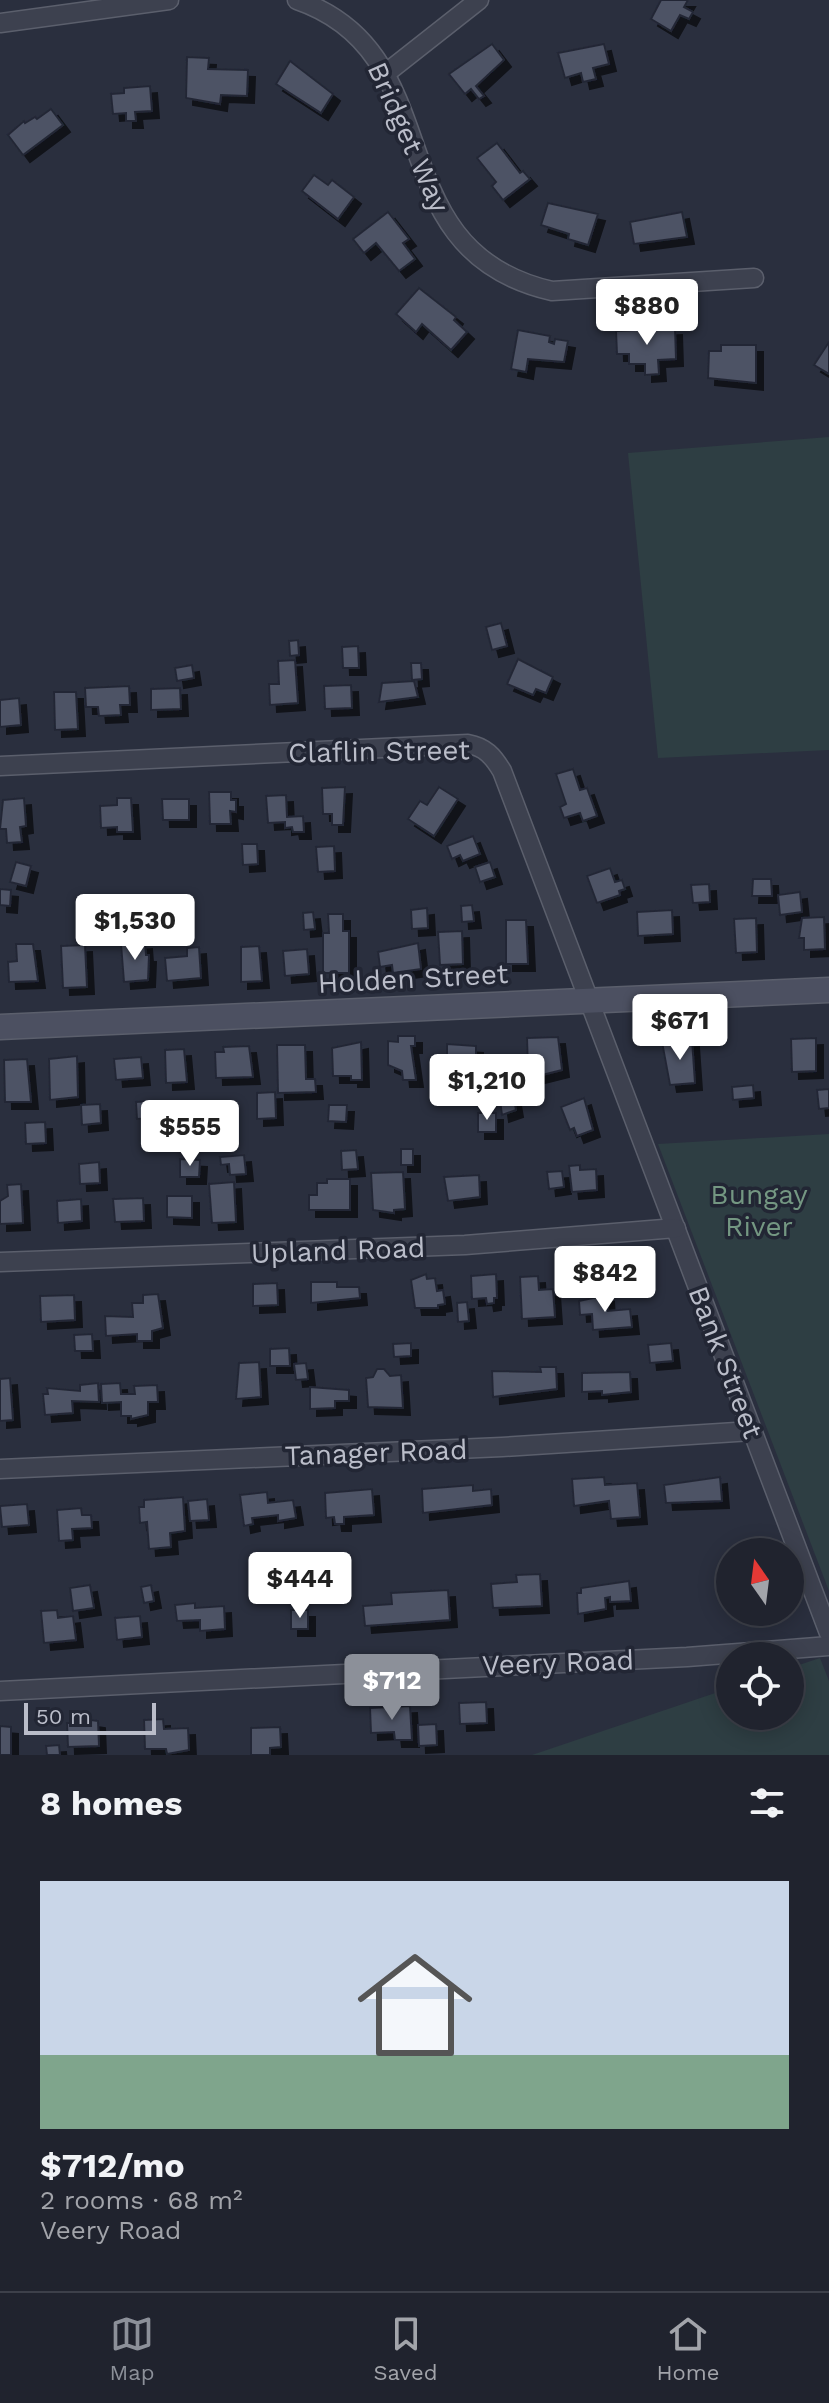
<!DOCTYPE html>
<html lang="en">
<head>
<meta charset="utf-8">
<style>
	:root { --surface:#20232e; --page:#282b36; --text:#f1f3f6; --muted:#a2a4aa; --line:#3d404a; --accent:#8c9099 }
	body { margin:0; font-family:"Work Sans",sans-serif; background:var(--page); color:var(--text); height:100vh; display:flex; flex-direction:column; font-size:30px; white-space:nowrap }
	* { box-sizing:border-box; margin:0 }
	p { font-size:26px; color:var(--muted) }
	.icon { flex:none; width:44px; height:44px; fill:none; stroke:currentColor; stroke-width:2; stroke-linecap:round; stroke-linejoin:round }
	.map { position:relative; height:1755px; overflow:hidden }
	.side { display:flex; flex-direction:column; background:var(--surface); flex:1 }
	.side>* { flex:none }
	.needle { width:52px; rotate:346deg }
	.buttons { position:absolute; left:716px; top:1538px; display:grid; gap:16px }
	.buttons a { display:grid; place-items:center; width:88px; height:88px; border-radius:50%; background:var(--surface); box-shadow:0 4px 20px #0003,0 0 0 2px var(--line); font-size:40px }
	.scale { position:absolute; left:24px; bottom:20px; width:132px; box-sizing:border-box; padding-left:8px; border:4px solid #babdc9; border-top:0; font-size:22px; line-height:28px; white-space:nowrap; color:#babdc9; -webkit-text-stroke:6px #222634; paint-order:stroke }
	.price { position:absolute; translate:-50% -68px; padding:0 18px; border-radius:8px; background:#fff; color:#222; font-size:26px; line-height:52px; filter:drop-shadow(0 2px 4px #0008) }
	.price::after { content:''; position:absolute; left:50%; top:48px; width:24px; height:18px; margin-left:-12px; background:inherit; clip-path:polygon(0 0,100% 0,50% 100%) }
	.price.active { background:var(--accent); color:#fff }
	ul { padding:0; list-style:none }
	li { display:grid; align-content:center; gap:16px; height:424px; padding:0 40px }
	li span { display:grid; place-items:center; height:248px; border-radius:0px; color:#555 }
	li>.icon { margin-inline-start:auto }
	span .icon { width:144px; height:144px; fill:#fffc; stroke-width:1 }
	li b { font-size:34px }
	h2 { display:flex; justify-content:space-between; align-items:center; height:96px; padding:0 40px; font-size:34px }
	.tab-bar { display:flex; justify-content:space-around; align-items:center; height:112px; border-top:2px solid var(--line); background:var(--surface); font-size:22px; color:var(--muted) }
	.tab-bar a { display:grid; justify-items:center; gap:4px }
	.tab-bar .active { color:var(--accent) }
	.map>svg:first-child { display:block }
</style>
</head>
<body>
<div class="map">
<svg width="829" height="1755" viewBox="0 0 829 1755">
	<defs>
		<filter id="shadow"><feDropShadow dx="7" dy="7" stdDeviation="0" flood-color="#0009"/></filter>
	</defs>
	<rect width="100%" height="100%" fill="#2a2f3e"/>
	<g fill="#2e3e43">
		<polygon points="829,437 829,750 658,758 628,453"/>
		<polygon points="829,1134 829,1591 658,1144"/>
		<polygon points="820,1658 829,1681 829,1755 532,1755 730,1688 730,1716 790,1716 790,1668"/>
	</g>
	<g fill="#4e5365" stroke="#242836" stroke-width="2" filter="url(#shadow)">
		<polygon points="661,0 688,0 684,7 693,12 689,19 680,15 671,31 651,19"/>
		<polygon points="492,44 504,60 476,86 484,96 479,99 471,89 465,94 449,74"/>
		<polygon points="604,44 609,64 593,68 596,79 583,82 581,73 565,78 558,53"/>
		<polygon points="187,57 209,58 208,69 248,70 247,96 221,95 220,104 186,98"/>
		<polygon points="290,61 333,94 321,113 276,84"/>
		<polygon points="150,86 152,111 135,112 136,121 126,121 126,113 113,114 111,94 124,93 124,88"/>
		<polygon points="51,109 63,125 23,155 8,135 24,121 25,123 35,117 37,119"/>
		<polygon points="497,143 520,173 523,171 530,179 503,200 492,186 496,182 477,158"/>
		<polygon points="314,175 328,185 332,180 354,197 338,219 302,191"/>
		<polygon points="548,203 598,214 588,245 568,239 569,234 541,225"/>
		<polygon points="388,212 409,239 403,243 415,259 399,271 376,243 364,253 353,239"/>
		<polygon points="682,212 687,237 634,244 630,222"/>
		<polygon points="419,288 456,317 454,320 467,332 451,350 422,324 416,332 396,314"/>
		<polygon points="675,328 676,359 658,360 659,374 645,375 645,364 629,364 629,354 617,354 616,331"/>
		<polygon points="518,330 550,336 549,342 554,344 555,339 568,341 564,362 528,359 526,372 511,369"/>
		<polygon points="829,342 829,374 814,365"/>
		<polygon points="721,345 756,345 756,383 708,378 709,351 721,351"/>
		<polygon points="501,623 507,646 492,650 486,627"/>
		<polygon points="298,640 299,655 290,656 289,641"/>
		<polygon points="358,646 359,668 343,668 342,647"/>
		<polygon points="518,659 553,677 546,693 536,689 533,695 507,684"/>
		<polygon points="295,660 298,703 270,705 269,684 279,684 278,661"/>
		<polygon points="411,663 421,663 422,679 412,680"/>
		<polygon points="192,665 194,678 177,681 175,668"/>
		<polygon points="414,681 418,697 379,702 382,683"/>
		<polygon points="351,685 352,708 325,709 324,686"/>
		<polygon points="129,686 130,705 120,705 121,715 99,716 98,707 86,707 85,688"/>
		<polygon points="180,688 181,709 151,710 151,689"/>
		<polygon points="54,692 76,692 78,729 55,730"/>
		<polygon points="19,698 21,725 0,727 0,700"/>
		<polygon points="573,769 580,790 587,788 597,816 583,821 580,813 564,818 560,807 566,804 556,774"/>
		<polygon points="345,787 343,825 332,825 332,814 323,814 322,788"/>
		<polygon points="439,787 458,799 434,836 408,819 420,801 427,805"/>
		<polygon points="209,792 231,792 231,800 236,800 236,812 230,811 231,824 210,824"/>
		<polygon points="286,795 287,817 303,816 304,832 293,832 292,827 285,828 285,822 268,823 266,796"/>
		<polygon points="24,798 26,826 20,827 22,842 7,843 6,829 0,829 3,800"/>
		<polygon points="117,798 131,798 133,832 117,832 117,827 101,828 100,806 117,805"/>
		<polygon points="162,799 189,799 189,820 163,820"/>
		<polygon points="473,836 480,854 463,861 460,855 452,859 447,846"/>
		<polygon points="242,844 257,844 258,864 243,865"/>
		<polygon points="334,846 335,871 318,872 316,847"/>
		<polygon points="16,862 31,866 26,886 10,882"/>
		<polygon points="490,862 495,877 480,882 475,867"/>
		<polygon points="610,868 615,882 622,880 625,889 619,891 620,895 597,903 587,876"/>
		<polygon points="753,879 771,879 772,896 752,896"/>
		<polygon points="709,884 710,902 693,903 691,885"/>
		<polygon points="0,889 11,890 10,906 0,905"/>
		<polygon points="800,892 802,912 780,915 778,895"/>
		<polygon points="120,904 124,927 99,930 97,911"/>
		<polygon points="472,905 474,921 462,922 461,906"/>
		<polygon points="427,908 428,928 412,929 411,910"/>
		<polygon points="672,910 673,934 638,936 637,912"/>
		<polygon points="313,912 315,929 304,930 303,913"/>
		<polygon points="328,914 343,914 343,931 349,931 349,973 323,973 323,933 329,933"/>
		<polygon points="824,917 825,949 804,950 804,938 799,938 802,918"/>
		<polygon points="756,918 757,952 736,953 734,919"/>
		<polygon points="506,920 526,920 528,964 506,964"/>
		<polygon points="462,931 463,964 440,965 438,932"/>
		<polygon points="145,942 146,955 149,955 148,980 124,982 121,944"/>
		<polygon points="418,943 421,969 393,973 392,965 380,967 378,952"/>
		<polygon points="16,944 33,944 38,981 9,982 8,962 17,961"/>
		<polygon points="85,945 87,987 63,988 61,946"/>
		<polygon points="259,946 262,981 241,982 241,947"/>
		<polygon points="199,947 201,978 167,981 165,958 187,956 187,948"/>
		<polygon points="307,949 309,974 285,976 283,951"/>
		<polygon points="398,1036 415,1036 415,1046 411,1046 416,1080 403,1080 402,1071 388,1065 388,1041 398,1042"/>
		<polygon points="558,1037 562,1070 538,1076 537,1070 528,1070 527,1038"/>
		<polygon points="816,1038 816,1071 792,1072 791,1039"/>
		<polygon points="692,1040 695,1083 670,1085 662,1042"/>
		<polygon points="361,1042 362,1080 351,1080 351,1076 333,1076 332,1048"/>
		<polygon points="447,1044 476,1046 476,1059 469,1059 465,1075 447,1075"/>
		<polygon points="277,1045 305,1045 306,1079 315,1079 316,1092 278,1093"/>
		<polygon points="249,1046 253,1077 216,1078 215,1052 224,1052 223,1047"/>
		<polygon points="184,1049 187,1082 166,1083 165,1050"/>
		<polygon points="77,1056 78,1097 50,1100 49,1059"/>
		<polygon points="141,1057 143,1078 116,1080 114,1059"/>
		<polygon points="27,1059 31,1102 5,1102 4,1060"/>
		<polygon points="508,1068 510,1086 497,1087 496,1070"/>
		<polygon points="753,1085 754,1098 733,1100 732,1087"/>
		<polygon points="829,1089 829,1108 819,1109 817,1090"/>
		<polygon points="275,1092 276,1118 257,1119 257,1093"/>
		<polygon points="513,1093 516,1110 502,1115 499,1094"/>
		<polygon points="584,1098 593,1130 577,1136 574,1128 570,1130 561,1107"/>
		<polygon points="153,1101 154,1118 137,1119 136,1102"/>
		<polygon points="100,1104 101,1123 82,1125 81,1105"/>
		<polygon points="329,1105 347,1105 346,1122 328,1121"/>
		<rect x="478" y="1113" width="18" height="19"/>
		<polygon points="45,1122 46,1143 26,1144 25,1123"/>
		<rect x="401" y="1149" width="12" height="16"/>
		<polygon points="356,1150 358,1169 342,1170 341,1151"/>
		<polygon points="244,1155 246,1174 230,1175 229,1164 221,1165 220,1157"/>
		<polygon points="180,1159 200,1160 199,1177 180,1177"/>
		<polygon points="99,1162 100,1183 80,1184 79,1164"/>
		<polygon points="580,1165 580,1170 596,1169 597,1190 572,1192 569,1166"/>
		<polygon points="562,1171 564,1187 549,1189 547,1172"/>
		<polygon points="403,1172 405,1209 394,1210 394,1213 373,1210 371,1173"/>
		<polygon points="479,1175 480,1197 448,1201 444,1177"/>
		<polygon points="327,1179 350,1179 350,1210 309,1210 309,1195 317,1195 317,1183 327,1183"/>
		<polygon points="234,1182 236,1222 212,1223 209,1184"/>
		<polygon points="21,1184 23,1223 0,1224 0,1201 8,1196 7,1185"/>
		<polygon points="167,1196 192,1196 192,1218 167,1217"/>
		<polygon points="143,1198 144,1221 115,1222 113,1199"/>
		<polygon points="81,1199 82,1221 58,1223 57,1201"/>
		<polygon points="426,1274 427,1279 435,1278 437,1291 443,1290 445,1304 438,1305 438,1308 415,1308 411,1280"/>
		<polygon points="496,1274 497,1298 494,1298 494,1303 487,1304 486,1298 472,1299 471,1276"/>
		<polygon points="538,1276 539,1290 553,1289 555,1317 522,1319 520,1277"/>
		<polygon points="311,1282 337,1282 337,1287 359,1287 360,1298 311,1303"/>
		<polygon points="277,1283 278,1305 253,1306 253,1284"/>
		<polygon points="158,1294 163,1328 152,1331 152,1341 137,1341 137,1334 106,1336 105,1316 133,1317 132,1303 143,1303 143,1295"/>
		<polygon points="74,1295 75,1320 41,1322 40,1296"/>
		<polygon points="607,1295 608,1311 630,1309 632,1327 593,1330 592,1314 580,1315 579,1301"/>
		<polygon points="467,1302 469,1321 458,1322 457,1303"/>
		<polygon points="92,1334 93,1351 75,1351 74,1335"/>
		<polygon points="411,1343 411,1356 394,1357 393,1344"/>
		<polygon points="671,1343 673,1361 650,1363 648,1345"/>
		<polygon points="289,1348 290,1366 270,1366 270,1349"/>
		<polygon points="259,1362 261,1397 236,1399 239,1363"/>
		<polygon points="306,1363 308,1379 296,1380 294,1364"/>
		<polygon points="540,1367 556,1367 557,1389 493,1397 492,1371 541,1372"/>
		<polygon points="377,1369 384,1369 390,1376 401,1375 403,1408 368,1407 366,1378 373,1377"/>
		<polygon points="630,1372 631,1392 602,1395 602,1391 582,1392 582,1373"/>
		<polygon points="10,1378 13,1420 0,1421 0,1379"/>
		<polygon points="98,1383 99,1402 72,1401 73,1413 45,1415 43,1394 48,1394 47,1388 80,1391 80,1385"/>
		<polygon points="120,1383 121,1394 135,1394 134,1386 157,1385 158,1402 148,1402 148,1415 131,1419 131,1416 121,1416 121,1402 102,1403 101,1384"/>
		<polygon points="310,1387 349,1390 349,1401 335,1401 335,1408 310,1409"/>
		<polygon points="604,1477 605,1485 637,1483 640,1517 611,1519 609,1501 574,1506 572,1479"/>
		<polygon points="720,1477 722,1501 666,1503 664,1485"/>
		<polygon points="473,1485 473,1491 491,1489 492,1505 423,1513 422,1489"/>
		<polygon points="372,1489 374,1515 344,1517 344,1524 335,1524 334,1517 326,1518 325,1493"/>
		<polygon points="267,1492 268,1503 293,1500 296,1518 278,1521 278,1515 252,1518 253,1524 244,1526 240,1495"/>
		<polygon points="183,1497 185,1531 170,1533 171,1547 149,1549 147,1522 140,1523 139,1507 144,1507 144,1500"/>
		<polygon points="207,1499 209,1520 190,1521 188,1501"/>
		<polygon points="27,1504 29,1525 2,1527 0,1506"/>
		<polygon points="81,1508 82,1515 91,1515 92,1528 72,1529 73,1540 59,1541 57,1510"/>
		<polygon points="540,1574 542,1606 493,1608 491,1584 517,1582 516,1575"/>
		<polygon points="629,1581 631,1601 610,1602 610,1597 605,1598 606,1609 578,1614 577,1593 581,1593 581,1588"/>
		<polygon points="90,1585 94,1608 73,1611 70,1588"/>
		<polygon points="151,1585 154,1601 144,1603 141,1587"/>
		<polygon points="448,1590 450,1620 365,1626 363,1606 392,1604 391,1593"/>
		<polygon points="195,1603 195,1608 224,1606 225,1629 200,1631 200,1620 177,1621 175,1605"/>
		<polygon points="57,1610 58,1618 73,1616 76,1640 44,1643 41,1611"/>
		<rect x="291" y="1610" width="17" height="19"/>
		<polygon points="140,1616 142,1637 117,1640 115,1618"/>
		<polygon points="486,1702 487,1723 460,1724 459,1703"/>
		<polygon points="410,1706 412,1740 395,1740 394,1732 371,1733 370,1708"/>
		<polygon points="77,1718 98,1721 99,1746 68,1747 67,1723 78,1723"/>
		<polygon points="163,1719 164,1729 188,1728 189,1750 167,1754 166,1749 145,1749 144,1720"/>
		<polygon points="436,1724 437,1745 419,1746 418,1725"/>
		<polygon points="0,1726 11,1727 11,1755 0,1755"/>
		<polygon points="280,1727 281,1747 270,1748 270,1755 251,1755 251,1728"/>
		<polygon points="59,1745 60,1755 47,1755 46,1746"/>
	</g>
	<g fill="none" stroke-linecap="round" stroke-linejoin="round">
		<g stroke="#5b5f6c" stroke-width="21">
			<g id="minor">
				<path d="M297,0C455,54 372,250 552,291L754,278"/>
				<polyline points="0,23 169,0"/>
				<polyline points="385,74 479,0"/>
				<path d="M0,766L468,744C485,747 493,756 502,771L829,1633"/>
				<polyline points="0,1262 465,1245 676,1228"/>
				<polyline points="0,1469 502,1447 752,1431"/>
				<polyline points="0,1691 687,1657 829,1646"/>
			</g>
		</g>
		<g stroke="#5b5f6c" stroke-width="27">
			<polyline id="secondary" points="0,1027 829,990"/>
		</g>
		<use href="#minor" stroke="#3d414f" stroke-width="18"/>
		<use href="#secondary" stroke="#4c5061" stroke-width="24"/>
	</g>
	<g text-anchor="middle" stroke-width="7" stroke-linejoin="round" paint-order="stroke">
		<g font-size="28" fill="#babdc9" stroke="#222634">
			<text transform="translate(409 137) rotate(66)" y="10">Bridget Way</text>
			<text transform="translate(379 751) rotate(-1)" y="10">Claflin Street</text>
			<text transform="translate(413 978) rotate(-3)" y="10">Holden Street</text>
			<text transform="translate(338 1250) rotate(-2)" y="10">Upland Road</text>
			<text transform="translate(726 1362) rotate(69)" y="10">Bank Street</text>
			<text transform="translate(376 1452) rotate(-2)" y="10">Tanager Road</text>
			<text transform="translate(558 1662) rotate(-2)" y="10">Veery Road</text>
		</g>
		<g font-size="28" fill="#749782" stroke="#222634">
			<text x="759" y="1204">Bungay<tspan x="759" dy="32">River</tspan></text>
		</g>
	</g>
</svg>
<div class="buttons">
<a><svg class="needle" viewBox="-14 -14 28 28"><path d="M0-13l5 13h-10z" fill="#e53935"/><path d="M0 13l5-13h-10z" fill="#a2a4aa"/></svg></a>
<a><svg class="icon" aria-label="locate" viewBox="0 0 24 24"><circle cx="12" cy="12" r="6"/><path d="M12 2v4M12 18v4M2 12h4M18 12h4"/></svg></a>
</div>
<div class="scale">50 m</div>
<b class="price" style="left:647px;top:347px">$880</b>
<b class="price" style="left:135px;top:962px">$1,530</b>
<b class="price" style="left:680px;top:1062px">$671</b>
<b class="price" style="left:487px;top:1122px">$1,210</b>
<b class="price" style="left:190px;top:1168px">$555</b>
<b class="price" style="left:605px;top:1314px">$842</b>
<b class="price" style="left:300px;top:1620px">$444</b>
<b class="price active" style="left:392px;top:1722px">$712</b>
</div>
<section class="side">
<h2>8 homes<svg class="icon" aria-label="filters" viewBox="0 0 24 24"><path d="M4 7h16M4 17h16"/><circle cx="9" cy="7" r="2"/><circle cx="15" cy="17" r="2"/></svg></h2>
<ul>
<li><span style="background:linear-gradient(#c9d6e8 70%,#7fa58c 0)"><svg class="icon" aria-label="home" viewBox="0 0 24 24"><path d="M3 11l9-7 9 7M6 9v11h12V9"/></svg></span><div><b>$712/mo</b><p>2 rooms · 68 m²</p><p>Veery Road</p></div></li>
</ul>
</section>
<nav class="tab-bar">
<a class="active"><svg class="icon" aria-label="map" viewBox="0 0 24 24"><path d="M3 6l6-2 6 2 6-2v14l-6 2-6-2-6 2zM9 4v14M15 6v14"/></svg>Map</a>
<a><svg class="icon" aria-label="saved" viewBox="0 0 24 24"><path d="M7 4h10v16l-5-4-5 4z"/></svg>Saved</a>
<a><svg class="icon" aria-label="home" viewBox="0 0 24 24"><path d="M3 11l9-7 9 7M6 9v11h12V9"/></svg>Home</a>
</nav>
</body>
</html>
